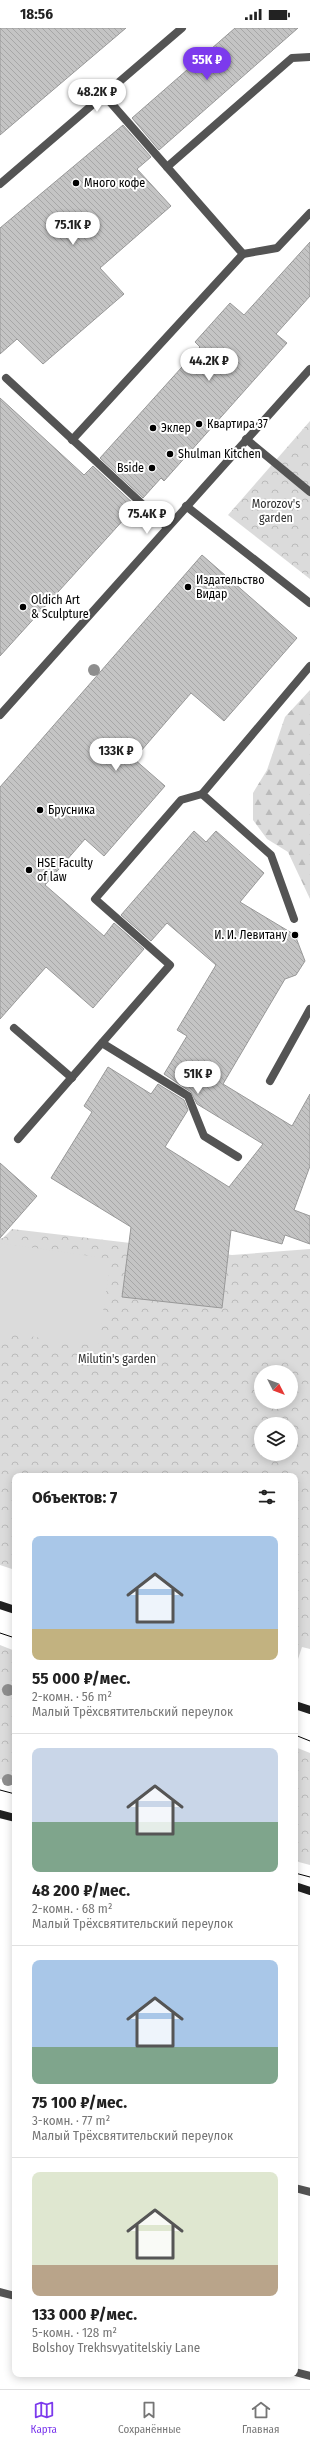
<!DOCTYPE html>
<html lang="ru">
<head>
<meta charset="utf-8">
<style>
	:root { --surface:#fff; --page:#f2f2f2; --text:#222; --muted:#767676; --line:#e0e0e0; --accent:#7c3aed }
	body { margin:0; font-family:"Fira Sans Condensed",sans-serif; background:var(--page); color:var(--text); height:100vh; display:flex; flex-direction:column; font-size:15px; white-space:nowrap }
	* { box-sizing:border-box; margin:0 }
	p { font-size:13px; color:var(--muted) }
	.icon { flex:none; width:22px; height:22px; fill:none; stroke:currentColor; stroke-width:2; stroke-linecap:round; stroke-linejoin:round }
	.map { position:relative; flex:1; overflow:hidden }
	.drawer { position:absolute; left:12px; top:1445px; width:286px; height:904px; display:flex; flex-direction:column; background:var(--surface); border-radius:8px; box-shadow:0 2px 10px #0003 }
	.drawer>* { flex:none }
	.needle { width:26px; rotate:132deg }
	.fabs { position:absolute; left:254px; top:1337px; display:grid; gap:8px }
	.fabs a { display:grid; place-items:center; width:44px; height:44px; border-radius:50%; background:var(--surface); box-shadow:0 2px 10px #0003; font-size:20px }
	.price { position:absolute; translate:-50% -34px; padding:0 9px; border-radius:14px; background:#fff; color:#222; font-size:13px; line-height:26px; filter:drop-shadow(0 1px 2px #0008) }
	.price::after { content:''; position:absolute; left:50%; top:24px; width:12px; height:9px; margin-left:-6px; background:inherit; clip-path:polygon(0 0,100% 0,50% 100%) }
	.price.on { background:var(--accent); color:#fff }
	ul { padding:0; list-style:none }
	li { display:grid; align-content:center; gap:8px; height:212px; padding:0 20px }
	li+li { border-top:1px solid var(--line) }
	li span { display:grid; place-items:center; height:124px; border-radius:8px; color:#555 }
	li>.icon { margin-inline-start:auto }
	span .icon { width:72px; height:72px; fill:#fffc; stroke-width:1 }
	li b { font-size:17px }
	h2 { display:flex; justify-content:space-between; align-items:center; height:48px; padding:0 20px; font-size:17px }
	.status { display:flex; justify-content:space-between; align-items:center; height:28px; padding:0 20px; background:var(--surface); direction:ltr }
	.status svg { height:11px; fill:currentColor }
	.dock { display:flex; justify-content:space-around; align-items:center; height:56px; border-top:1px solid var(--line); background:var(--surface); font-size:11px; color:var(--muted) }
	.dock a { display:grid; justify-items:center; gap:2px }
	.dock .on { color:var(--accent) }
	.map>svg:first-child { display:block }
</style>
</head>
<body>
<div class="status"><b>18:56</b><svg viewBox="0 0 49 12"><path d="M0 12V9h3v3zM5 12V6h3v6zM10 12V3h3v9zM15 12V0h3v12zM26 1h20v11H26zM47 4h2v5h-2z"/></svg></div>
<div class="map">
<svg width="310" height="2361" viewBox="0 0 310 2361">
	<defs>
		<pattern id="forest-firs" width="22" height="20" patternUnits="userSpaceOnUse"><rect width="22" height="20" fill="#dbdbdb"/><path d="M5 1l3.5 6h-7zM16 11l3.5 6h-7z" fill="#bababa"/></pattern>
		<pattern id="park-crowns" width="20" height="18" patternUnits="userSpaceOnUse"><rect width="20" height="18" fill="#dbdbdb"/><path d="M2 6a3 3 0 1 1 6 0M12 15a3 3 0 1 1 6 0" fill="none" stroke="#bababa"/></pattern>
		<pattern id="building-back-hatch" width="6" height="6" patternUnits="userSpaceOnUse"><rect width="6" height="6" fill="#c4c4c4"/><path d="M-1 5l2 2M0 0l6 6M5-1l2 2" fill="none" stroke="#a7a7a7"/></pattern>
	</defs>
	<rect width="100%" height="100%" fill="#fff"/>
	<polygon fill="url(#forest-firs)" points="310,662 310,871 288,824 267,811 253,792 253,765 267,742 285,689"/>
	<g fill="url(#park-crowns)" fill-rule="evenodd">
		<polygon points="310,393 310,551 228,487"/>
		<path d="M12,1201L232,1227L310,1221V1621L302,1619L296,1637L295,1448H15V1542L0,1537V1210H3ZM261,1344H291V1374H261ZM261,1396H291V1426H261Z"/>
		<polygon points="0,1617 15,1623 15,1755 0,1751"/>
		<polygon points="295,1719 310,1725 310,1837 295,1833"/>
	</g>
	<polygon fill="#dbdbdb" points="0,1215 111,1231 98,1318 0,1304"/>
	<g fill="url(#building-back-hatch)" stroke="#989898">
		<polygon points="0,0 126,0 0,107"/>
		<polygon points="235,0 298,0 159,122 132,90"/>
		<polygon points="123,97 151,129 137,141 171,178 100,240 124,266 43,336 17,311 0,326 0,200"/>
		<polygon points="310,214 310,268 276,306 287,315 164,453 161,450 143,470 100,430 200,319 195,314 230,275 244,287"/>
		<polygon points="0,370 84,447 93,438 136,478 0,628"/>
		<polygon points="202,527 297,610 224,693 191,665 134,731 165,758 104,828 85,811 45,857 104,908 114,895 144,921 93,980 46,939 0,991 0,759"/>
		<polygon points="194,803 206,814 216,803 264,845 240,874 295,907 305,933 296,947 285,951 223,1056 292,1098 310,1066 310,1138 294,1182 310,1188 310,1216 285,1207 282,1216 231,1202 222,1280 122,1269 131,1199 51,1150 92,1084 84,1078 108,1039 151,1066 158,1056 184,1072 188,1082 165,1119 229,1159 263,1116 197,1076 191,1064 164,1046 187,1008 177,1002 216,937 167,895 151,913 121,887"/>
		<polygon points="0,1135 37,1168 0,1210"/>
	</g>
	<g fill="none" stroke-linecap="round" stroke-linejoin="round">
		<g stroke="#545454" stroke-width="8">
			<polyline points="167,139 292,30 310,29"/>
			<polyline points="243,226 277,220 310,185"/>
			<polyline points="6,350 167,499"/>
			<polyline points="246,411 310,464"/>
			<polyline points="72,412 243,226 104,67"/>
			<polyline points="186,478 310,575"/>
			<polyline points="294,891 271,827 202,766 310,638"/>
			<polyline points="14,1000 72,1050"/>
			<polyline points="102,1015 188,1068 204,1108 238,1129"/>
			<polyline points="270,1053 310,981"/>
			<polyline points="18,1111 170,937 95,871 181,772 202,766"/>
			<polyline points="295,2160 310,2164"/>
			<polyline points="0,2264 15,2268"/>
			<polyline points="295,2344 310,2348"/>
		</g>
		<g stroke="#545454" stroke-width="8">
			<polyline points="0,156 182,0"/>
			<polyline points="0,687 310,341"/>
		</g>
		<g stroke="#212121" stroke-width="8">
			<polyline points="0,1577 15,1582"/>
			<polyline points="295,1677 310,1682"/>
			<polyline points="0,1786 15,1790"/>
			<polyline points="295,1858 310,1863"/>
		</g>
		<g stroke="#000" stroke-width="1">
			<polyline points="0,1605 15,1610"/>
			<polyline points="295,1707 310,1713"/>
			<polyline points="0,1762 15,1766"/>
			<polyline points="295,1845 310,1849"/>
		</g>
	</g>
	<g fill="#8e8e8e">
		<circle cx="94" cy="642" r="6"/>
		<circle cx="8" cy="1662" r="6"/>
		<circle cx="8" cy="1752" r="6"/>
	</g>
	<g fill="#000" stroke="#fff" stroke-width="1.5">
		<circle cx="76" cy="155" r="4"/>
		<circle cx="199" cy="396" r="4"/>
		<circle cx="153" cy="400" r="4"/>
		<circle cx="170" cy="426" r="4"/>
		<circle cx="152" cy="440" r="4"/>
		<circle cx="188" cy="559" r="4"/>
		<circle cx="23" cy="579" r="4"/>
		<circle cx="40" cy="782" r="4"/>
		<circle cx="29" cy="842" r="4"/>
		<circle cx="295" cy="907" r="4"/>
	</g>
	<g text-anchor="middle" stroke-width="4" stroke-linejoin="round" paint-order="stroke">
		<g font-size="12" fill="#000" stroke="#fff" text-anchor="start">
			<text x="84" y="159">Много кофе</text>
			<text x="207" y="400">Квартира 37</text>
			<text x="161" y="404">Эклер</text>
			<text x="178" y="430">Shulman Kitchen</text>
			<text x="144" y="444" text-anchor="end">Bside</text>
			<text x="196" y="556">Издательство<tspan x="196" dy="14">Видар</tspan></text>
			<text x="31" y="576">Oldich Art<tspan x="31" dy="14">&amp; Sculpture</tspan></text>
			<text x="48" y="786">Брусника</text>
			<text x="37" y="839">HSE Faculty<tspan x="37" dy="14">of law</tspan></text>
			<text x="287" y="911" text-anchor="end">И. И. Левитану</text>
		</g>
		<g font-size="12" fill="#323232" stroke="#fff">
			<text x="276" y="480">Morozov's<tspan x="276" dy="14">garden</tspan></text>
			<text x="117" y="1335">Milutin's garden</text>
		</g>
	</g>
</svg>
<div class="fabs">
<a><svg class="needle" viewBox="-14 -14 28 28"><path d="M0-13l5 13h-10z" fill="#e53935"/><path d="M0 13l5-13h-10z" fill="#767676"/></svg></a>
<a><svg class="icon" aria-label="layers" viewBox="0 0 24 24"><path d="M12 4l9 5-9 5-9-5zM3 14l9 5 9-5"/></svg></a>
</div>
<b class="price on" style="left:207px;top:53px">55K ₽</b>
<b class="price" style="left:97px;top:85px">48.2K ₽</b>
<b class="price" style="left:73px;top:218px">75.1K ₽</b>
<b class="price" style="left:209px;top:354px">44.2K ₽</b>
<b class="price" style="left:147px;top:507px">75.4K ₽</b>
<b class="price" style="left:116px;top:744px">133K ₽</b>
<b class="price" style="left:198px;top:1067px">51K ₽</b>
<section class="drawer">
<h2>Объектов: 7<svg class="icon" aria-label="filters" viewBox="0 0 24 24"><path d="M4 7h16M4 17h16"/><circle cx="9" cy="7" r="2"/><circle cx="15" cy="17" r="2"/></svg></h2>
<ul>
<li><span style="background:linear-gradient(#a9c7e8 75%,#c2b280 0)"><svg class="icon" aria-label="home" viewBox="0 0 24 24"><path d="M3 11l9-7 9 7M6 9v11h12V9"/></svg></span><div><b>55 000 ₽/мес.</b><p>2-комн. · 56 m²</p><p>Малый Трёхсвятительский переулок</p></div></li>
<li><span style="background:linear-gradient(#c9d6e8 60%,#7fa58c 0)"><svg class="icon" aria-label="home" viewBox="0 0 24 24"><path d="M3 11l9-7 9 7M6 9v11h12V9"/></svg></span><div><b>48 200 ₽/мес.</b><p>2-комн. · 68 m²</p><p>Малый Трёхсвятительский переулок</p></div></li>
<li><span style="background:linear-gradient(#a9c7e8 70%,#7fa58c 0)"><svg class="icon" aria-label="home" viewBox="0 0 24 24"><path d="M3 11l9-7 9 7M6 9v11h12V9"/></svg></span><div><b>75 100 ₽/мес.</b><p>3-комн. · 77 m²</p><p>Малый Трёхсвятительский переулок</p></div></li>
<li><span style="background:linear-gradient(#dfe7d0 75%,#b9a48a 0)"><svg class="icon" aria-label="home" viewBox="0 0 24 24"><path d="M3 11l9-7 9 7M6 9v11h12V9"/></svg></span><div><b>133 000 ₽/мес.</b><p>5-комн. · 128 m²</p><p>Bolshoy Trekhsvyatitelskiy Lane</p></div></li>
</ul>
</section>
</div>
<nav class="dock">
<a class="on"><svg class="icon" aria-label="map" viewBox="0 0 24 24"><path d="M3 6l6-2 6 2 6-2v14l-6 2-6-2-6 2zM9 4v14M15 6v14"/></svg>Карта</a>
<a><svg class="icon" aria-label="saved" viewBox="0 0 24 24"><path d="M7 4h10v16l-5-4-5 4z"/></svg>Сохранённые</a>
<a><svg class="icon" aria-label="home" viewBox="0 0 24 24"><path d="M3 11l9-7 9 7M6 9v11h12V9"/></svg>Главная</a>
</nav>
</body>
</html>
